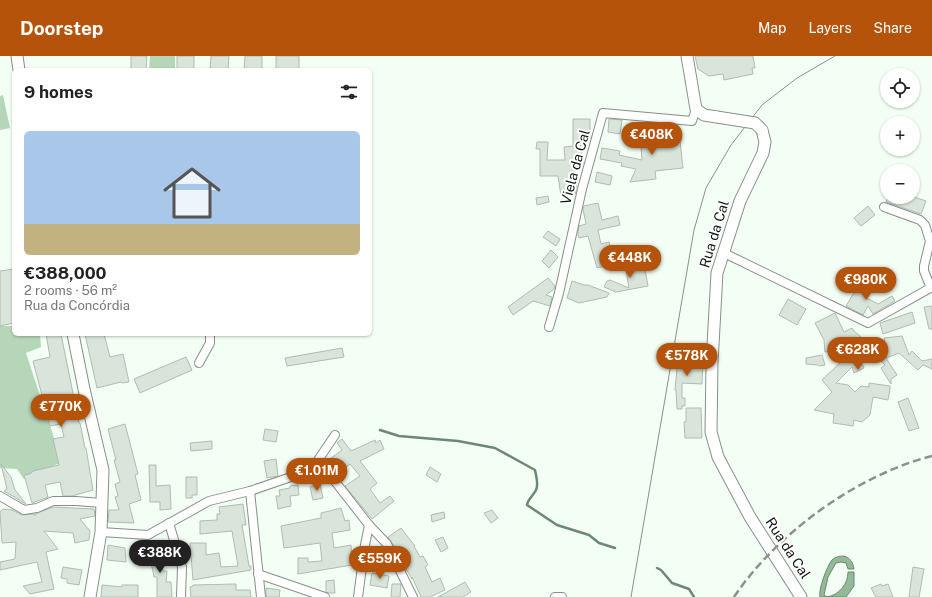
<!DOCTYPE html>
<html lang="en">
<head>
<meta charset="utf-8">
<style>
	:root { --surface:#fff; --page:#f2f2f2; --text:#222; --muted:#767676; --accent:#b45309 }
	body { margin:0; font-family:"Public Sans",sans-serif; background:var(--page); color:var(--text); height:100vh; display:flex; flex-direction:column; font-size:15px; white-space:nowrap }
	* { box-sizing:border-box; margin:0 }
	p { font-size:13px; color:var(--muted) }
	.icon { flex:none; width:22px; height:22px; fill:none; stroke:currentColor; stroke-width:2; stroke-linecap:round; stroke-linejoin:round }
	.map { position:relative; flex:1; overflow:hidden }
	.details { position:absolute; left:12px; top:12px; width:360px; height:268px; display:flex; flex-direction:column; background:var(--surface); border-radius:6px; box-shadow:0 1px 3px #0004 }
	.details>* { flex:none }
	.buttons { position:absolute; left:880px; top:12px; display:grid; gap:8px }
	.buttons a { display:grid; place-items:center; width:40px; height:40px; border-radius:50%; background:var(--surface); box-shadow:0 1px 3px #0004; font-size:20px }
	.price { position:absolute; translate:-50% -34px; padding:0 9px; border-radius:14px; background:var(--accent); color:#fff; font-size:13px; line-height:26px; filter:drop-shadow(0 1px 2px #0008) }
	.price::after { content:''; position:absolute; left:50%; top:24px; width:12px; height:9px; margin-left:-6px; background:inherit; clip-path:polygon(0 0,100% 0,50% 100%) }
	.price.on { background:#222; color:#fff }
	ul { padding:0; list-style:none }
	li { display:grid; align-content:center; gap:8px; height:212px; padding:0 12px }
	li span { display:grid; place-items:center; height:124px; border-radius:6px; color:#555 }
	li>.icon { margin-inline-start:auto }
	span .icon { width:72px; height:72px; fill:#fffc; stroke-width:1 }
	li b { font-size:17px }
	h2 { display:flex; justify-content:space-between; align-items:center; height:48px; padding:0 12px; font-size:17px }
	header { display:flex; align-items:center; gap:24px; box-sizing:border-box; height:56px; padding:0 20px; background:var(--accent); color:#fff }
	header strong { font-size:19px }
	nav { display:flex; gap:22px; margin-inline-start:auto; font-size:14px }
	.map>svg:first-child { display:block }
</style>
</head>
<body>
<header>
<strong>Doorstep</strong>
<nav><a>Map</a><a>Layers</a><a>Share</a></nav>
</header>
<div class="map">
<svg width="932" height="541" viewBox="0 0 932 541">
	<rect width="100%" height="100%" fill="#f3fff4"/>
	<g fill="#b5d6b9">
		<polygon points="150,0 175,0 175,14 149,14"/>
		<polygon points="3,39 10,72 0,74 0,40"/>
		<polygon points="0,270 14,270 14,278 40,278 41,291 26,297 62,406 24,423 17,413 0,412"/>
	</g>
	<path fill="#94b999" stroke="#6d8870" d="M844,500C850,502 853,506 854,513H848L846,507L841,506L836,507L828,521L824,539L827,541C839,539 848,528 848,516H854V530L846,541H820C818,534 827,510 832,504C835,501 839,500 844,500Z"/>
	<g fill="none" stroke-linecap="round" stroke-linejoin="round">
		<g stroke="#6d8870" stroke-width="2.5">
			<path d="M380,374L399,380L458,385L495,392L535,414C536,420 539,428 536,434C533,440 528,443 527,449L557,469L589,479L599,487L615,492"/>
			<polyline points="657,512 661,514 672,527 689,533 694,541"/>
		</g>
	</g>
	<g fill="#d9e4da" stroke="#b0bbb1">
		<polygon points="131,0 147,0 146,14 131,14"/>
		<rect x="177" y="0" width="17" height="14"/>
		<polygon points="211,0 229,0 228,14 210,14"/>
		<polygon points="245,0 262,0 262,14 244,14"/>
		<rect x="276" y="0" width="23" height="14"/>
		<polygon points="695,0 753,0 755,12 752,12 753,18 724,24 723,18 709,20 698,13"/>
		<polygon points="573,63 590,63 590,83 580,83 583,108 573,110 577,132 575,138 561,140 558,120 540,120 540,93 536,93 537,86 548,86 547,104 565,104 564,91 573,90"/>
		<polygon points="609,63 622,64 620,78 608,76"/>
		<polygon points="680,72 681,85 680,85 683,112 655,115 656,123 630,126 636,113 621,110 622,107 600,103 602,92 620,95 619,99 642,104 641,91 649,90 648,83 666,81 665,73"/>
		<polygon points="597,116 612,120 610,129 595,126"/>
		<polygon points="548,140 549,146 537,149 536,142"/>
		<polygon points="888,141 914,141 926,145 921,158 886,146"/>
		<polygon points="598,147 602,164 618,160 620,169 598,174 601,188 609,186 614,208 597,212 588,180 579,182 578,177 579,170 586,168 583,153 584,150"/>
		<polygon points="868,150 875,159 861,170 854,162"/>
		<polygon points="548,175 560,183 556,190 543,181"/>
		<polygon points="551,194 558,201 549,212 542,205"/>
		<polygon points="630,207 645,213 648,230 616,236 604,231 607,225 610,224 629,232 625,208"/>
		<polygon points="14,213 14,267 0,270 0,215"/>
		<polygon points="548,222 555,230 554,233 546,239 552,241 550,250 533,245 513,259 508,251"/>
		<polygon points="572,225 584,229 588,229 609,237 607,241 579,247 567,242"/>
		<polygon points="862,228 873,234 867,242 878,248 892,240 895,245 873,258 868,250 863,259 846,250 855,235 856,236"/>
		<polygon points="788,243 806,253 797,269 779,259"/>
		<polygon points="932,250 932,273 929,273 924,251"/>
		<polygon points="912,256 915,267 883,278 880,267"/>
		<polygon points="835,257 844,276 852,272 854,275 868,287 885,285 884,282 902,280 909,299 912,295 922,305 932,303 932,313 923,309 918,314 899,297 886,302 897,319 891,323 891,328 881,312 885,309 880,304 878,299 859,302 864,312 854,317 852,311 836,327 848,329 855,336 861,330 869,331 869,327 890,330 890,333 888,344 873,341 870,359 862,366 854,364 853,370 833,367 834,358 814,354 832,336 822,324 843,304 841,304 837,294 825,296 824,284 815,267"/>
		<polygon points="46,278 61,278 79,367 80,367 85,392 86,392 93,434 72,440 63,440 60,426 45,429 48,441 32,447 24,419 30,418 33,415 59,409 53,383 64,381 61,368 50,370 33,305 50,301"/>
		<polygon points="85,278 104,278 110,301 123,298 129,326 122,327 121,326 97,332"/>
		<polygon points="342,292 344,301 287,310 285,302"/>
		<polygon points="822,299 825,309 819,310 818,309 806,308 806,302"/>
		<polygon points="186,301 192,314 140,337 134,323"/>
		<polygon points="678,301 687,301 686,305 703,305 702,328 682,327 682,342 685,342 685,350 682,350 682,353 677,353 676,334 675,334"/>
		<polygon points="908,342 919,372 909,375 898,346"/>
		<polygon points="686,352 701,352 702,382 685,382 684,366 686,366"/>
		<polygon points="125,368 138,418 135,419 141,444 129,448 134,467 108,466 109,454 119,454 115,441 118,440 115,428 120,426 114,404 116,404 108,373"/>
		<polygon points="265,373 278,375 276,386 263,384"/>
		<polygon points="342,383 351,395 375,384 376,387 380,384 384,393 360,405 377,427 370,433 380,447 390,440 394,445 372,463 345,430 360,420 350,408 337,419 326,406 342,394 337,387"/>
		<polygon points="212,385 212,393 191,395 190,387"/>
		<polygon points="276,403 278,420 267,422 264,405"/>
		<polygon points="1,408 11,421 15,434 26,448 4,435 7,433"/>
		<polygon points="149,409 156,409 156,430 170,429 171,453 160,454 160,446 150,446"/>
		<polygon points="430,411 441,418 437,426 426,419"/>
		<polygon points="186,421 197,421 197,439 192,439 192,442 186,442"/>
		<polygon points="320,428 323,442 313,444 310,431"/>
		<polygon points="298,429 299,439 290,440 291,450 278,453 276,440 280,440 279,434 290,432 290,430"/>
		<polygon points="243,448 246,469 242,469 249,510 251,510 251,514 193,524 190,487 206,487 206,499 219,497 221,511 238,510 232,475 200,478 200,465 217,464 217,458 220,458 219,451"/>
		<polygon points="53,451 94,453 95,460 80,463 90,475 89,484 75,487 73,477 44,475 58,493 46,496 54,533 30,538 23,530 42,526 37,506 0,514 0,506 15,503 16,486 2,487 0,456 3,453 12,454 22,459 34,458 35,460 35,458"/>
		<polygon points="341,452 345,465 349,464 350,474 332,477 334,492 351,489 352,509 298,518 298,502 308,502 308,506 322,505 320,487 284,492 281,470 321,462 321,457"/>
		<polygon points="492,454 498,462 491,467 484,457"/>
		<polygon points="444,456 445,462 432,466 431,459"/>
		<polygon points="401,472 415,490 414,490 420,501 423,500 428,509 425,511 432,526 440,522 445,534 430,541 421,541 412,521 412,523 402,506 404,505 388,481"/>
		<polygon points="443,481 448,492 441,496 435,484"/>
		<polygon points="108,489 125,492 126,506 107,504"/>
		<polygon points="158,490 163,515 167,515 166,526 171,526 172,541 157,541 157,521 154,521 148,492"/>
		<polygon points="63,511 82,514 79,529 67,527 67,523 61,522"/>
		<polygon points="913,511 924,513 919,541 909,541"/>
		<polygon points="372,517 389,520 387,532 370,529"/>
		<polygon points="334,524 335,537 329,537 326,536 326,525"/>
		<polygon points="465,526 471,536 463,541 438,541"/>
		<polygon points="236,528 236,534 250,534 251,541 191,541 190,531 193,530 193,529"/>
		<polygon points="392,528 401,528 400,541 391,541"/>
		<polygon points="881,528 882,530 888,528 893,541 876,541 871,532"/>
		<polygon points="102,529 122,531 122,529 138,529 138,541 101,541"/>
		<polygon points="266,532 280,534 279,541 266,541"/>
	</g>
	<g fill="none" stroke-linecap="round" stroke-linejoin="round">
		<g stroke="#869087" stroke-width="10">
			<g id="street">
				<polyline points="884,151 920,164 925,169 930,185 924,210 924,215 931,232"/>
				<polyline points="724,197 868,267 932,231"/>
				<polyline points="549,271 559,237 582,133 603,57 692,65 696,53"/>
				<polyline points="199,307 210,287 210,278"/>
				<polyline points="314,413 314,410 335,379"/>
				<polyline points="250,435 261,541"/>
				<polyline points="0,440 24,454 37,452 53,445 76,445 102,447"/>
				<polyline points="169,467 182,511 181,541"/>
				<polyline points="101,476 148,479 209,445 250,435 323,410 369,469 387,488 413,541"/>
				<polyline points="258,518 325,541"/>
				<polyline points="358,541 365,489 369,469"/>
				<polyline points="555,541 562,541"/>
			</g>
		</g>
		<g stroke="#869087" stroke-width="13">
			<g id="secondary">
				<polyline points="17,0 19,14"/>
				<polyline points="687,0 696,53 704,59 717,61"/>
				<polyline points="762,74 765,86 763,97 740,145 717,217 712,307 711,376 718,401 750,461 801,541"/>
				<polyline points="73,278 84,333 103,414 101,476 90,541"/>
			</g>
		</g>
		<use href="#street" stroke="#fff" stroke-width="8"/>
		<use href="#secondary" stroke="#fff" stroke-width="11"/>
		<polyline stroke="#899189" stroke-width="1" points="631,541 694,174 706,132 731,89 762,49 797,22 835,0"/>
		<path stroke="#899189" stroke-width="2.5" stroke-dasharray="8 4" stroke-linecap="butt" d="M734,541C777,477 857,419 932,400"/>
		<g stroke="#869087" stroke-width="13" stroke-linecap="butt">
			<polyline id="secondary-bridge" points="717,61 755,67 762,74"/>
		</g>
		<use href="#secondary-bridge" stroke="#fff" stroke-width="11"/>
	</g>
	<g text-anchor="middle" stroke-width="4" stroke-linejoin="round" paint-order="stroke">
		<g font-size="14" fill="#121612" stroke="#fff">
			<text transform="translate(575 111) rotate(-75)" y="5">Viela da Cal</text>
			<text transform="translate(714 178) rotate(-73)" y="5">Rua da Cal</text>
			<text transform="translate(788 492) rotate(57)" y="5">Rua da Cal</text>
		</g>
	</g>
</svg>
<div class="buttons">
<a><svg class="icon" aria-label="locate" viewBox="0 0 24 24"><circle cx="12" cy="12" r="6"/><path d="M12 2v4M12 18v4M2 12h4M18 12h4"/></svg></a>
<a>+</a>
<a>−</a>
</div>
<b class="price" style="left:652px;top:100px">€408K</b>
<b class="price" style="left:630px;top:223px">€448K</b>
<b class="price" style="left:866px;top:245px">€980K</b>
<b class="price" style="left:858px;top:315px">€628K</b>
<b class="price" style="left:687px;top:321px">€578K</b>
<b class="price" style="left:61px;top:372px">€770K</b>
<b class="price" style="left:317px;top:436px">€1.01M</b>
<b class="price on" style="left:160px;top:518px">€388K</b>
<b class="price" style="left:380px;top:524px">€559K</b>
<section class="details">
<h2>9 homes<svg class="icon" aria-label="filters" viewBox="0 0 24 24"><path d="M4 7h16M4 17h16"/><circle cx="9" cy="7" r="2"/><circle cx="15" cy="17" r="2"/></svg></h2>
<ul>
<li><span style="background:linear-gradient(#a9c7e8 75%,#c2b280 0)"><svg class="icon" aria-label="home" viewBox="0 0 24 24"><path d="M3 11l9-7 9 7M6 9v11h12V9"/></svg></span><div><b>€388,000</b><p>2 rooms · 56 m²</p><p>Rua da Concórdia</p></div></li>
</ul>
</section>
</div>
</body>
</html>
